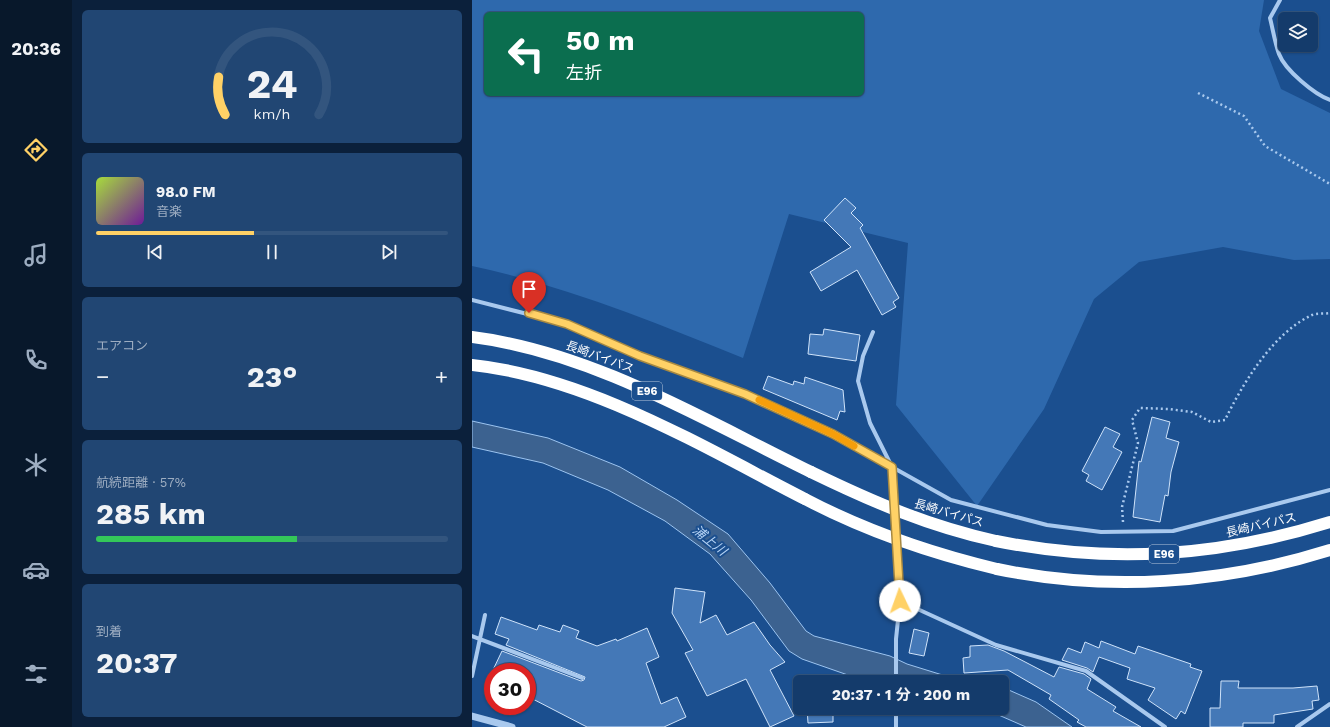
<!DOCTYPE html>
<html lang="ja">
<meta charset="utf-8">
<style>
body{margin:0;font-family:"Work Sans","Noto Sans JP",sans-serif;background:#214673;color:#f1f3f6;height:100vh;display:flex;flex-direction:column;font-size:15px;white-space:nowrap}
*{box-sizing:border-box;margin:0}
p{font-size:13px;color:#9dadc1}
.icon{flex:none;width:22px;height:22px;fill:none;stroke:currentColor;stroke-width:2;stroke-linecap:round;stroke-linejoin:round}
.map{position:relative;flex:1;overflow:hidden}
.details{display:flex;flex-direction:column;gap:10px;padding:10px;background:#0b203b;width:400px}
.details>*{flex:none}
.hud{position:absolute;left:12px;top:12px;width:380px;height:84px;border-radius:6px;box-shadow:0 1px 3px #0004,0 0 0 1px #33557e;background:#0b6e4f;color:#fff;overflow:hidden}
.tools{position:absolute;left:806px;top:12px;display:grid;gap:8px}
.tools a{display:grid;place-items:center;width:40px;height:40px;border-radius:6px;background:#143b6b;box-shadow:0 1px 3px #0004,0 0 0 1px #33557e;font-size:20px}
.speed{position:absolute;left:12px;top:663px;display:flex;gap:8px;font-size:20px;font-weight:700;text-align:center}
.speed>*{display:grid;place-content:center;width:52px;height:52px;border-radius:50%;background:#143b6b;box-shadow:0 1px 3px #0004,0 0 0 1px #33557e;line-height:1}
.speed .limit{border:6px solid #d22;background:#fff;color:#111}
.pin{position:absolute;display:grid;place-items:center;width:34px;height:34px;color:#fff;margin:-41px -17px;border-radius:50% 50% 50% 0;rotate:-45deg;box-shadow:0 0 4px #0007}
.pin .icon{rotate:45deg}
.me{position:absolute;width:44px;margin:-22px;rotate:357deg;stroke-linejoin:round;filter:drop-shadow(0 0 3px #0008)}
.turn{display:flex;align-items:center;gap:14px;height:84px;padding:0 16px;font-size:18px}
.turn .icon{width:52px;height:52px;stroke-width:2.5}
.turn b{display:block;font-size:28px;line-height:34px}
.big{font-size:30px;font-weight:700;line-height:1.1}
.details .widget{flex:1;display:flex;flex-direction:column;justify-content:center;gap:6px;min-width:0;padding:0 14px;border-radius:6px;background:#214673}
.details .dial{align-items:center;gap:0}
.dial svg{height:104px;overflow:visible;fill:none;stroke:#33557e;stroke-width:7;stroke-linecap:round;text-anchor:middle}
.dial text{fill:#f1f3f6;stroke:none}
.song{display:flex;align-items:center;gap:12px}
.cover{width:48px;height:48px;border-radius:6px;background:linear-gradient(135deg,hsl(80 70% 55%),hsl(280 70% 35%))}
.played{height:4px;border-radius:2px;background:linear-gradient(90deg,#ffd166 45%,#33557e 45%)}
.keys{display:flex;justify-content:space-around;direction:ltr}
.heat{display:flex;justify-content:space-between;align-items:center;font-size:22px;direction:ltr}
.charge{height:6px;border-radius:3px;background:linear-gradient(90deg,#34c759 57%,#33557e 0)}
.trip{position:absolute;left:321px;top:675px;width:216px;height:40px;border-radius:6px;background:#143b6b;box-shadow:0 1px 3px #0004,0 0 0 1px #33557e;font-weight:700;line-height:40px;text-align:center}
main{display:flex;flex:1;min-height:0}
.dock{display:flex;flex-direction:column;width:72px;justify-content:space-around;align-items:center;background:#08182b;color:#9dadc1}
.dock .icon{width:28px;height:28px}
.dock .selected{color:#ffd166}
.dock b{font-size:18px;color:#f1f3f6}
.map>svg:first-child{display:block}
.green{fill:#2e69ad;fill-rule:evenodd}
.water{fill:#3c6290;stroke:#9cc4f0}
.building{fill:#4478b7;stroke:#cfe3fa}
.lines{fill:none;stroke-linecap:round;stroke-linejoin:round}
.path{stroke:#a9c9ee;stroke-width:2.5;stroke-dasharray:2 3;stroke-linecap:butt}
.minor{stroke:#a9c9ee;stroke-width:4}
.tertiary{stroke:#a9c9ee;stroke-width:7}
.motorway{stroke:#fff;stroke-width:12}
.motorway-bridge{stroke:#fff;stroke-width:12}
.route-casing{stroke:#a68842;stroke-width:10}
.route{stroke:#ffd166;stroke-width:7}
.slow{stroke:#f59e0b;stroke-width:7}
.labels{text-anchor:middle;stroke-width:4;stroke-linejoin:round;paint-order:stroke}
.shield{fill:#1b4f8f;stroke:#bbcadd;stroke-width:1}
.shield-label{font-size:11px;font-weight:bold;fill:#fff}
.street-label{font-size:12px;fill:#fff;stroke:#1b4f8f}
.water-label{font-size:13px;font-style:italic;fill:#b5d3f5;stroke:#1b4f8f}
</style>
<main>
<nav class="dock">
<b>20:36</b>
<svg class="icon selected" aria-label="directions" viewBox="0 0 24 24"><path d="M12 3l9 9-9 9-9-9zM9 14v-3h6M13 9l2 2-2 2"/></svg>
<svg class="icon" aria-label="music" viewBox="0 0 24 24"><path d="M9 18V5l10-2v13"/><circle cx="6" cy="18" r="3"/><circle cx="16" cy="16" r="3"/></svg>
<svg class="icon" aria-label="phone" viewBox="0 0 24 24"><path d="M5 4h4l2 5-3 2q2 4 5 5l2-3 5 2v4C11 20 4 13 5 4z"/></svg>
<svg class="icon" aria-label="climate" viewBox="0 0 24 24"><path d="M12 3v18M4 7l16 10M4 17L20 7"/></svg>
<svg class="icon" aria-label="car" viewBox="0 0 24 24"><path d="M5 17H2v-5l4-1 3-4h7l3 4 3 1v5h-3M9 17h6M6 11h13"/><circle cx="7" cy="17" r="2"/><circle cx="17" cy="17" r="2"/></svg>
<svg class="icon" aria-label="filters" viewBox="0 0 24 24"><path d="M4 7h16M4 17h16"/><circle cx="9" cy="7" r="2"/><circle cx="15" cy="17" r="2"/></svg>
</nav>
<section class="details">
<div class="widget dial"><svg viewBox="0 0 100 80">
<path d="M14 69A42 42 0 1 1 86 69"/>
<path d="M14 69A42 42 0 0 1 9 40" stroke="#ffd166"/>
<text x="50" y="56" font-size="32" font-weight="700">24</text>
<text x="50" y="72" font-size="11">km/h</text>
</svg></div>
<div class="widget">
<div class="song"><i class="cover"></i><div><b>98.0 FM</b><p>音楽</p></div></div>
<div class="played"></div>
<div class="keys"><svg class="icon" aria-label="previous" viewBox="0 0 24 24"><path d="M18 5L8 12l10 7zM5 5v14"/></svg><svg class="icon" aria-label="pause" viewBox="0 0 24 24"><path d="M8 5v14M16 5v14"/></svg><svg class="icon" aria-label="next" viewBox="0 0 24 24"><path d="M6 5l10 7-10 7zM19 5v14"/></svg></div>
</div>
<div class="widget"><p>エアコン</p>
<div class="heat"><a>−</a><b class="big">23°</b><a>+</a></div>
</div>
<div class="widget"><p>航続距離 · 57%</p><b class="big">285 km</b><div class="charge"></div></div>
<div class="widget"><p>到着</p><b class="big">20:37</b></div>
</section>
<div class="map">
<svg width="858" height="727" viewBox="0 0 858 727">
<rect width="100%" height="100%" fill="#1b4f8f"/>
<path class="green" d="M0,0H792L787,31L809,89L858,113V259L822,260L751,247L667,262L622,299L572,409L505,506L424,405L436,243L317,214L271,358C182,322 94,286 0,266ZM14,14H390V94H14Z"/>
<path class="water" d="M0,421L76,438L148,467L205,500L256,534L298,583L334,631L342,636L418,656L435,664L477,677L505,682H396L330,659L317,651L279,600L238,554L193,521L136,490L71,463L0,447Z
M530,687L564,702L600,727H554L522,713L496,708H530Z"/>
<path class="building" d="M373,198L384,208L379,213L391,225L388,228L427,298L421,302L424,307L410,315L385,270L349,291L338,272L379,247L352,220Z
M352,329L388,335L384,361L336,354L338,334L351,335Z
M296,376L321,385L322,381L332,384L333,377L371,390L373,412L368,411L365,420L291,389Z
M680,417L698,422L694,438L707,442L699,472L696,496L693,495L688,522L661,517L667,461L669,462Z
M633,427L648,434L641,447L650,452L630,490L614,481L617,475L610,471Z
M203,588L233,592L228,623L244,615L255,635L282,622L298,645L313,662L298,670L322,716L298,727L274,679L235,696L213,653L221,650L200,613Z
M29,617L65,630L67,625L88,632L91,625L107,631L104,638L125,646L144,639L145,641L175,628L187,657L174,663L189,704L205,697L214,717L192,727H115L55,696V672H20L30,651L109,681L112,680L113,677L34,645L37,639L23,634Z
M442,629L457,633L452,656L437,653Z
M629,641L663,654L666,646L719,664L718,667L730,671L713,714L709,711L704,719L676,700L683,688L655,679L658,668L627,657L621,672L615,668L590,660L596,648L609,653L613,642L627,648Z
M516,645L532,651L582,677L587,667L612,674L619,679L615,689L644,707L641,711L669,727H614L605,722L607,720L577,699L579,695L536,670L492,673L491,658L498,657V646Z
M749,681H767L766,688H821L845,686L847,700L840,701L841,709L802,715V723H771V727H738V708H748Z
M335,708H361V722L336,723Z"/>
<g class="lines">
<path class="path" d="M726,93L772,116L793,146L858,184
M651,522L650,507L666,443L660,420L668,408L697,409L720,412L739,422L753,420C771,383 801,333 840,315C845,313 852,314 858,313"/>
<path class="minor" d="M808,0L798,18C801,30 803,43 807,54C813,70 842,94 858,100
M0,300L95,324L168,356L273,394L361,434L479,500L575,525L629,532L701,531L858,490
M401,332L391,356L386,381L398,423L420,467L428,601L424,639V682
M428,601L524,645L614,671L693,727
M0,636L110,678
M0,676L13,615
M424,727V708
M825,727L858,704"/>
<path class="tertiary" d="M0,716L40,727"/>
<path class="motorway" d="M0,337C120,352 232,420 339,472
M0,365C116,377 231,447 333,499
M524,541C639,564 746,557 858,522
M525,569C636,592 750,584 858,550"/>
<path class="motorway-bridge" d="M339,472C401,502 456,526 524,541
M333,499C394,531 458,553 525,569"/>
</g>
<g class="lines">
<g class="route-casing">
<path id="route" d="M57,313L95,324L168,356L273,394L361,434L420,467L428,601"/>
</g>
<use href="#route" class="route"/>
<path class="slow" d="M287,400L361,434L382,446"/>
</g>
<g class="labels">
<g class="shield">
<rect x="160" y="382" width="30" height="18" rx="3"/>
<rect x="677" y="545" width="30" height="18" rx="3"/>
</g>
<g class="shield-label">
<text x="175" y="395">E96</text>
<text x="692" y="558">E96</text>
</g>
<g class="street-label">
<text transform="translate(128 357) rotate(20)" y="4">長崎バイパス</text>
<text transform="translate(477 513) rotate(16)" y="4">長崎バイパス</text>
<text transform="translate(789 525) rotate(-13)" y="4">長崎バイパス</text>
</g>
<g class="water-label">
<text transform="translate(238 540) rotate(39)" y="5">浦上川</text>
</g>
</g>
</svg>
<div class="tools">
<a><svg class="icon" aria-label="layers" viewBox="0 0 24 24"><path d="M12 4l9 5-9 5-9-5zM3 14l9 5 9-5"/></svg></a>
</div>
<div class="speed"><div class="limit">30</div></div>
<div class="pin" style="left:57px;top:313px;background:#d93025"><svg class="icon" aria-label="arrive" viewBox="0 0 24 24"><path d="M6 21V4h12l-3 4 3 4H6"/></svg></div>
<svg class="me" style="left:428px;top:601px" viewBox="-20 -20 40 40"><circle r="19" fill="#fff"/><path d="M0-13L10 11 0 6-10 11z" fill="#ffd166"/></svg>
<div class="trip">20:37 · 1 分 · 200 m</div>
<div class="hud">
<div class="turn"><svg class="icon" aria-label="left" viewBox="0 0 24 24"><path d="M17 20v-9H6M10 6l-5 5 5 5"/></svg><div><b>50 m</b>左折</div></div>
</div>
</div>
</main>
